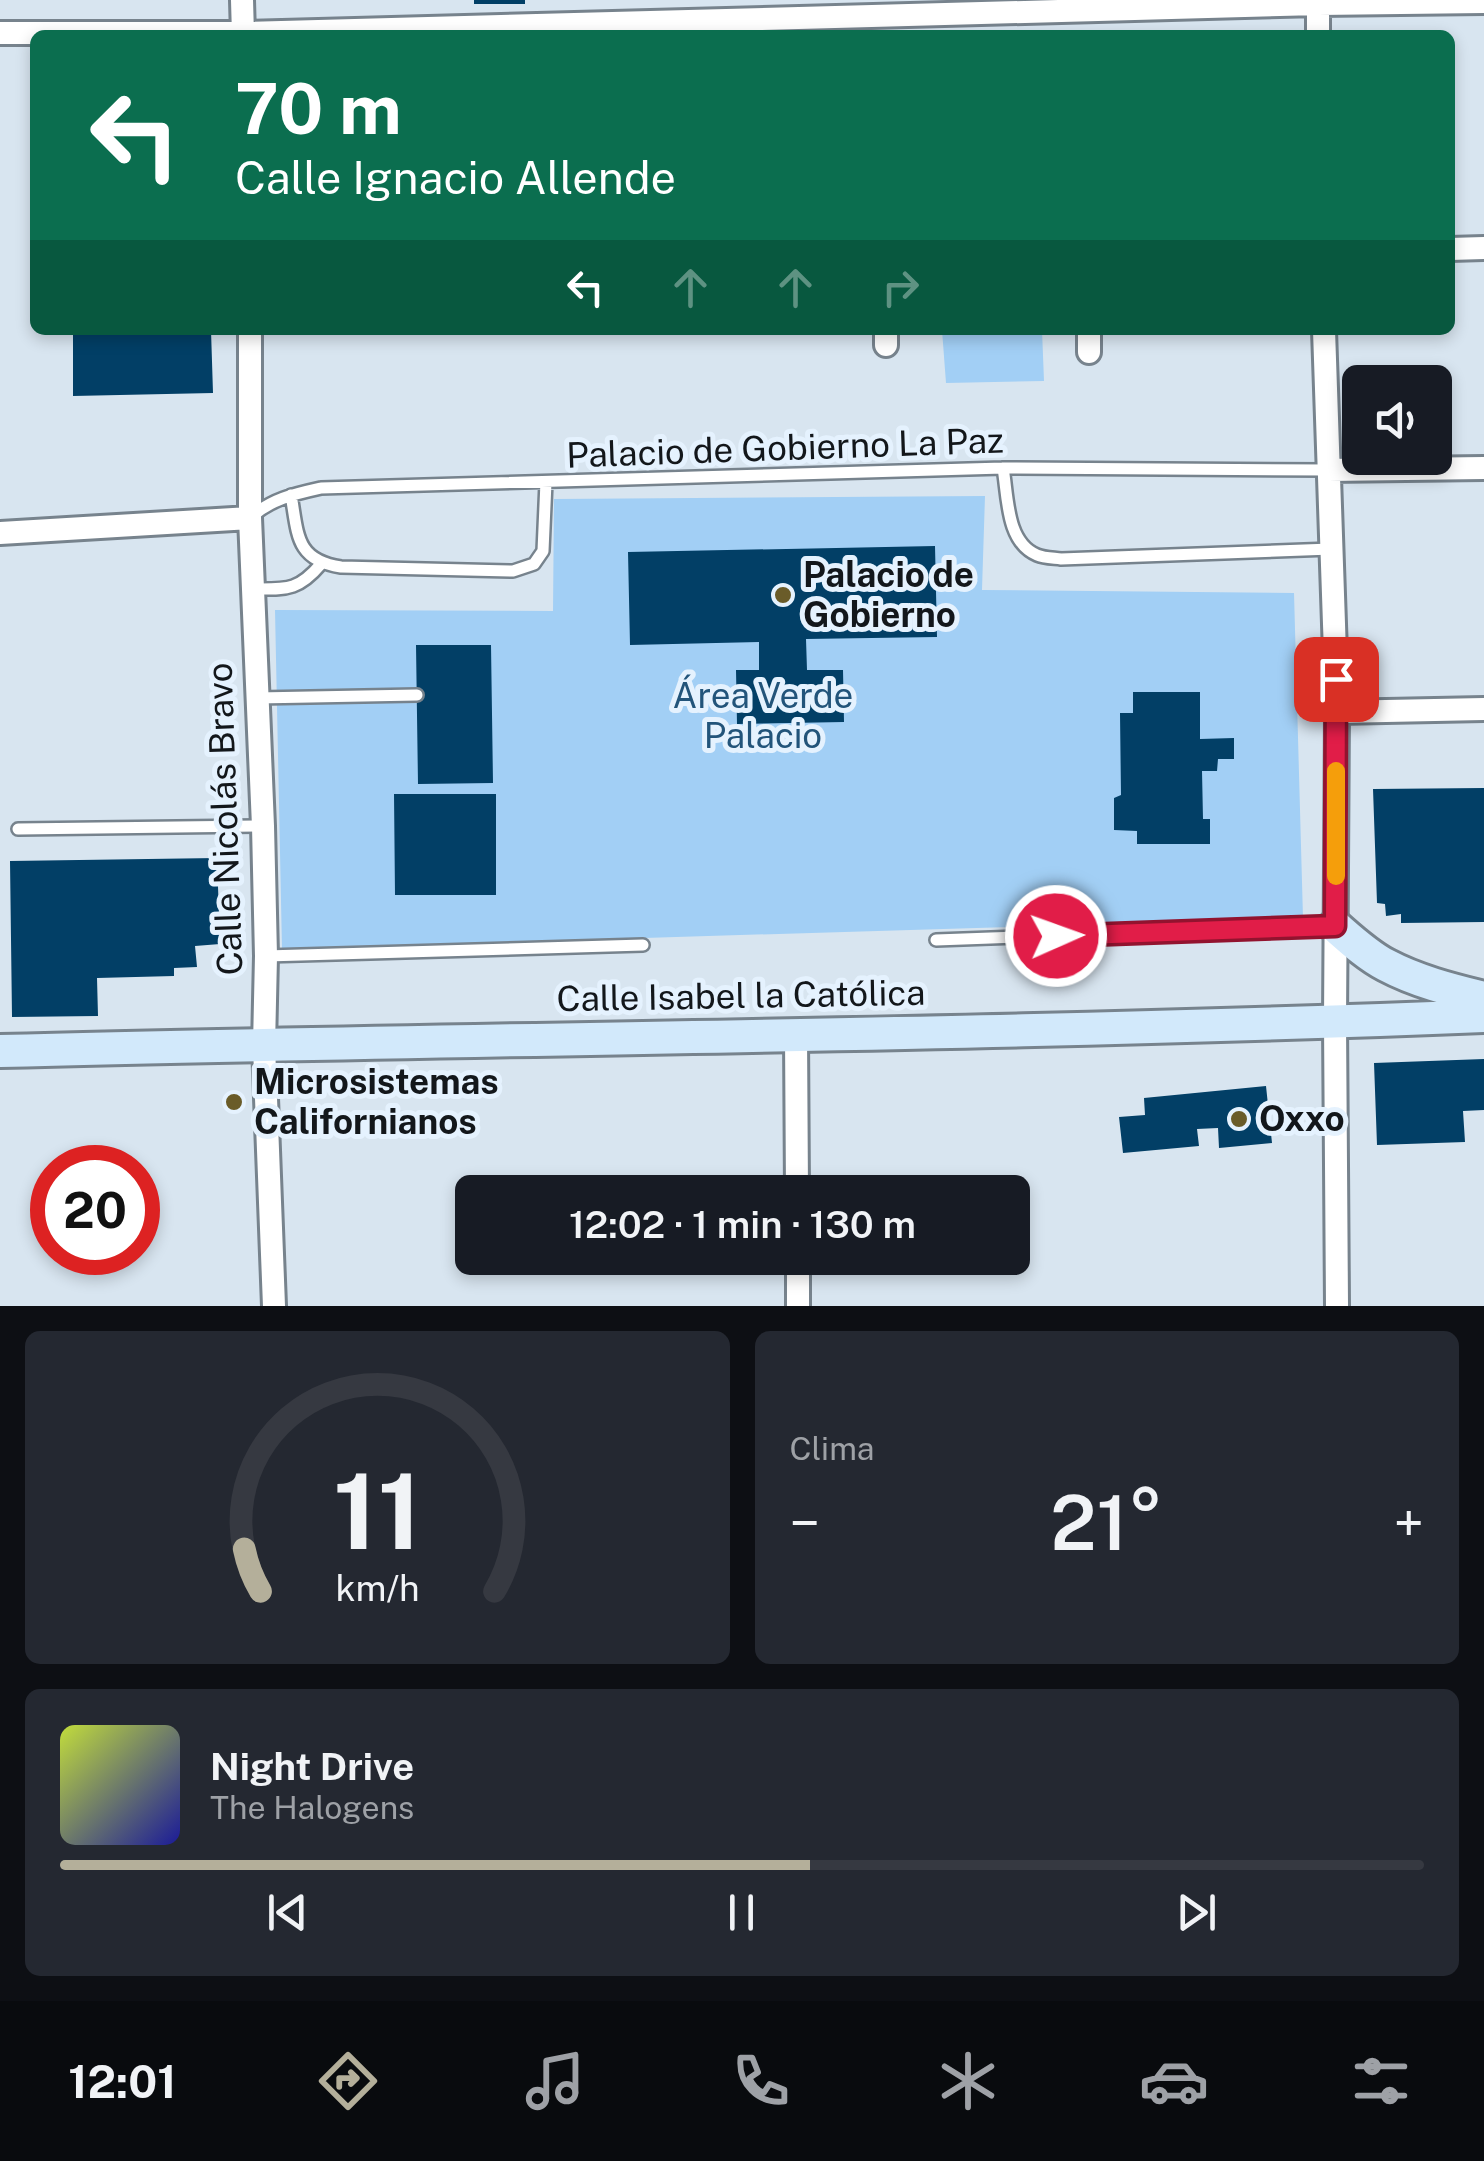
<!DOCTYPE html>
<html lang="es">
<meta charset="utf-8">
<style>
body{margin:0;font-family:"Public Sans",sans-serif;background:#242831;color:#f1f3f6;height:100vh;display:flex;flex-direction:column;font-size:38px;white-space:nowrap}
*{box-sizing:border-box;margin:0}
p{font-size:32px;color:#9ea1a6}
.icon{flex:none;width:55px;height:55px;fill:none;stroke:currentColor;stroke-width:2;stroke-linecap:round;stroke-linejoin:round}
.map{position:relative;height:1306px;overflow:hidden}
.details{display:flex;flex-direction:column;gap:25px;padding:25px;background:#0d0f14;flex:1}
.details>*{flex:none}
.hud{position:absolute;left:30px;top:30px;width:1425px;height:305px;border-radius:15px;box-shadow:0 5px 15px #0003;background:#0b6e4f;color:#fff;overflow:hidden}
.controls{position:absolute;left:1342px;top:365px;display:grid;gap:20px}
.controls a{display:grid;place-items:center;width:110px;height:110px;border-radius:15px;background:#171b24;box-shadow:0 5px 15px #0003;font-size:50px}
.speed{position:absolute;left:30px;top:1145px;display:flex;gap:20px;font-size:50px;font-weight:700;text-align:center}
.speed>*{display:grid;place-content:center;width:130px;height:130px;border-radius:50%;background:#171b24;box-shadow:0 5px 15px #0003;line-height:1}
.speed .limit{border:15px solid #d22;background:#fff;color:#111}
.pin{position:absolute;display:grid;place-items:center;width:85px;height:85px;color:#fff;margin:-42px;border-radius:20px;box-shadow:0 5px 15px #0006}
.me{position:absolute;width:110px;margin:-55px;rotate:88deg;stroke-linejoin:round;filter:drop-shadow(0 0 8px #0008)}
.turn{display:flex;align-items:center;gap:35px;height:210px;padding:0 40px;font-size:45px}
.turn .icon{width:130px;height:130px;stroke-width:2.5}
.turn b{display:block;font-size:70px;line-height:85px}
.lanes{display:flex;align-items:center;height:95px;padding:0 40px;background:#0003;justify-content:center;gap:50px;direction:ltr}
.lanes .off{opacity:.35}
.big{font-size:75px;font-weight:600;line-height:1.1}
.details .widget{flex:1;display:flex;flex-direction:column;justify-content:center;gap:15px;min-width:0;padding:0 35px;border-radius:15px;background:#242831}
.details .dial{align-items:center;gap:0}
.dial svg{height:260px;overflow:visible;fill:none;stroke:#363941;stroke-width:7;stroke-linecap:round;text-anchor:middle}
.dial text{fill:#f1f3f6;stroke:none}
.song{display:flex;align-items:center;gap:30px}
.cover{width:120px;height:120px;border-radius:15px;background:linear-gradient(135deg,hsl(70 70% 55%),hsl(240 70% 35%))}
.played{height:10px;border-radius:5px;background:linear-gradient(90deg,#b4af9a 55%,#363941 55%)}
.keys{display:flex;justify-content:space-around;direction:ltr}
.heat{display:flex;justify-content:space-between;align-items:center;font-size:55px;direction:ltr}
.details .tiles{flex:1;display:grid;gap:25px;grid-template-columns:1fr 1fr}
.widget:last-child{grid-column:span 2}
.trip{position:absolute;left:455px;top:1175px;width:575px;height:100px;border-radius:15px;background:#171b24;box-shadow:0 5px 15px #0003;font-weight:600;line-height:100px;text-align:center}
.tabs{display:flex;height:160px;justify-content:space-around;align-items:center;background:#090b0e;color:#9ea1a6}
.tabs .icon{width:70px;height:70px}
.tabs .active{color:#b4af9a}
.tabs b{font-size:45px;color:#f1f3f6}
.map>svg:first-child{display:block}
.green{fill:#a2cff5}
.building{fill:#023f66}
.lines{fill:none;stroke-linecap:round;stroke-linejoin:round}
.lane-casing{stroke:#77838d;stroke-width:16}
.street-casing{stroke:#77838d;stroke-width:28}
.secondary-casing{stroke:#77838d;stroke-width:38}
.lane{stroke:#fff;stroke-width:11}
.street{stroke:#fff;stroke-width:22}
.secondary{stroke:#d2e9fb;stroke-width:32}
.route-casing{stroke:#92132f;stroke-width:25}
.route{stroke:#e11d48;stroke-width:18}
.slow{stroke:#f59e0b;stroke-width:18}
.poi-dot{fill:#6a5c29;stroke:#e5f2fe;stroke-width:4}
.labels{text-anchor:middle;stroke-width:10;stroke-linejoin:round;paint-order:stroke}
.street-label{font-size:35px;fill:#13171b;stroke:#e5f2fe}
.poi-label{font-size:35px;font-weight:bold;fill:#13171b;stroke:#e5f2fe;text-anchor:start}
.park-label{font-size:35px;fill:#22547a;stroke:#e5f2fe}
</style>
<div class="map">
<svg width="1484" height="1306" viewBox="0 0 1484 1306">
<rect width="100%" height="100%" fill="#d8e5f0"/>
<path class="green" d="M942,330H1042L1044,381L946,383Z
M985,496L982,590L1294,593L1303,918L282,949L275,610L553,611L554,499Z"/>
<path class="building" d="M474,0H525V4H474Z
M73,330H211L213,393L73,396Z
M935,546L937,637L806,639L807,670H843L844,722L737,724L736,670H759V642L630,645L628,552Z
M416,645H491L493,783L418,784Z
M1133,692H1200V739L1234,738V759H1218L1217,771H1202L1203,819H1210V844H1137V831L1114,830V798L1121,795L1120,713H1133Z
M1484,788V922L1401,923V914L1386,916L1385,904L1377,903L1373,789Z
M394,794H496V895H395Z
M217,858L220,944L195,946L197,967L174,968V976L97,978L98,1016L12,1017L10,861Z
M1484,1059V1110L1463,1111L1465,1142L1377,1145L1374,1063Z
M1266,1086L1272,1143L1219,1148L1218,1128L1197,1129L1199,1146L1123,1153L1119,1117L1145,1115L1144,1098Z"/>
<g class="lines">
<g class="lane-casing">
<path id="lane" d="M1003,468C1008,497 1006,542 1037,555C1044,558 1054,558 1061,559L1331,549
M291,495C298,534 295,560 341,567L513,571L534,564L543,551L546,482
M250,518C271,499 294,494 321,488L1003,468L1328,470
M253,589C287,589 298,591 321,564
M257,698L417,695
M18,829L263,826
M936,940L1331,926
M266,956L643,945"/>
</g>
<g class="street-casing">
<path id="street" d="M242,0L243,35
M1318,0V35
M0,33H243L1318,4L1484,2
M1450,249L1484,248
M250,330V518L263,826L266,956L264,1046L274,1306
M886,330V345
M1324,330L1337,712L1335,1022L1337,1306
M1089,352V330
M1328,470L1484,468
M0,533L250,518
M1337,712L1484,709
M796,1035L797,1192
M798,1258V1306"/>
</g>
<g class="secondary-casing">
<path id="secondary" d="M1335,926C1351,940 1367,955 1386,965C1416,981 1451,990 1484,998
M0,1051C495,1038 990,1036 1484,1016"/>
</g>
<use href="#lane" class="lane"/>
<use href="#street" class="street"/>
<use href="#secondary" class="secondary"/>
</g>
<g class="lines">
<g class="route-casing">
<path id="route" d="M1056,936L1335,926L1336,679"/>
</g>
<use href="#route" class="route"/>
<path class="slow" d="M1336,876V771"/>
</g>
<g class="poi-dot">
<circle cx="783" cy="595" r="10"/>
<circle cx="234" cy="1102" r="10"/>
<circle cx="1239" cy="1119" r="10"/>
</g>
<g class="labels">
<g class="street-label">
<text transform="translate(785 448) rotate(-2)" y="12">Palacio de Gobierno La Paz</text>
<text transform="translate(225 819) rotate(-92)" y="12">Calle Nicolás Bravo</text>
<text transform="translate(741 996) rotate(-1)" y="12">Calle Isabel la Católica</text>
</g>
<g class="poi-label">
<text x="803" y="587">Palacio de<tspan x="803" dy="40">Gobierno</tspan></text>
<text x="254" y="1094">Microsistemas<tspan x="254" dy="40">Californianos</tspan></text>
<text x="1259" y="1131">Oxxo</text>
</g>
<g class="park-label">
<text x="763" y="708">Área Verde<tspan x="763" dy="40">Palacio</tspan></text>
</g>
</g>
</svg>
<div class="controls">
<a><svg class="icon" aria-label="sound" viewBox="0 0 24 24"><path d="M4 9h4l5-4v14l-5-4H4zM17 9q2 3 0 6"/></svg></a>
</div>
<div class="speed"><div class="limit">20</div></div>
<div class="pin" style="left:1336px;top:679px;background:#d93025"><svg class="icon" aria-label="arrive" viewBox="0 0 24 24"><path d="M6 21V4h12l-3 4 3 4H6"/></svg></div>
<svg class="me" style="left:1056px;top:936px" viewBox="-20 -20 40 40"><circle r="17" fill="#e11d48" stroke="#fff" stroke-width="3"/><path d="M0-11L8 9 0 5-8 9z" fill="#fff"/></svg>
<div class="trip">12:02 · 1 min · 130 m</div>
<div class="hud">
<div class="turn"><svg class="icon" aria-label="left" viewBox="0 0 24 24"><path d="M17 20v-9H6M10 6l-5 5 5 5"/></svg><div><b>70 m</b>Calle Ignacio Allende</div></div>
<div class="lanes"><svg class="icon" aria-label="left" viewBox="0 0 24 24"><path d="M17 20v-9H6M10 6l-5 5 5 5"/></svg><svg class="icon off" aria-label="ahead" viewBox="0 0 24 24"><path d="M12 20V5M6 11l6-6 6 6"/></svg><svg class="icon off" aria-label="ahead" viewBox="0 0 24 24"><path d="M12 20V5M6 11l6-6 6 6"/></svg><svg class="icon off" aria-label="right" viewBox="0 0 24 24"><path d="M7 20v-9h11M14 6l5 5-5 5"/></svg></div>
</div>
</div>
<section class="details">
<div class="tiles">
<div class="widget dial"><svg viewBox="0 0 100 80">
<path d="M14 69A42 42 0 1 1 86 69"/>
<path d="M14 69A42 42 0 0 1 9 56" stroke="#b4af9a"/>
<text x="50" y="56" font-size="32" font-weight="700">11</text>
<text x="50" y="72" font-size="11">km/h</text>
</svg></div>
<div class="widget"><p>Clima</p>
<div class="heat"><a>−</a><b class="big">21°</b><a>+</a></div>
</div>
<div class="widget">
<div class="song"><i class="cover"></i><div><b>Night Drive</b><p>The Halogens</p></div></div>
<div class="played"></div>
<div class="keys"><svg class="icon" aria-label="previous" viewBox="0 0 24 24"><path d="M18 5L8 12l10 7zM5 5v14"/></svg><svg class="icon" aria-label="pause" viewBox="0 0 24 24"><path d="M8 5v14M16 5v14"/></svg><svg class="icon" aria-label="next" viewBox="0 0 24 24"><path d="M6 5l10 7-10 7zM19 5v14"/></svg></div>
</div>
</div>
</section>
<nav class="tabs">
<b>12:01</b>
<svg class="icon active" aria-label="directions" viewBox="0 0 24 24"><path d="M12 3l9 9-9 9-9-9zM9 14v-3h6M13 9l2 2-2 2"/></svg>
<svg class="icon" aria-label="music" viewBox="0 0 24 24"><path d="M9 18V5l10-2v13"/><circle cx="6" cy="18" r="3"/><circle cx="16" cy="16" r="3"/></svg>
<svg class="icon" aria-label="phone" viewBox="0 0 24 24"><path d="M5 4h4l2 5-3 2q2 4 5 5l2-3 5 2v4C11 20 4 13 5 4z"/></svg>
<svg class="icon" aria-label="climate" viewBox="0 0 24 24"><path d="M12 3v18M4 7l16 10M4 17L20 7"/></svg>
<svg class="icon" aria-label="car" viewBox="0 0 24 24"><path d="M5 17H2v-5l4-1 3-4h7l3 4 3 1v5h-3M9 17h6M6 11h13"/><circle cx="7" cy="17" r="2"/><circle cx="17" cy="17" r="2"/></svg>
<svg class="icon" aria-label="filters" viewBox="0 0 24 24"><path d="M4 7h16M4 17h16"/><circle cx="9" cy="7" r="2"/><circle cx="15" cy="17" r="2"/></svg>
</nav>
